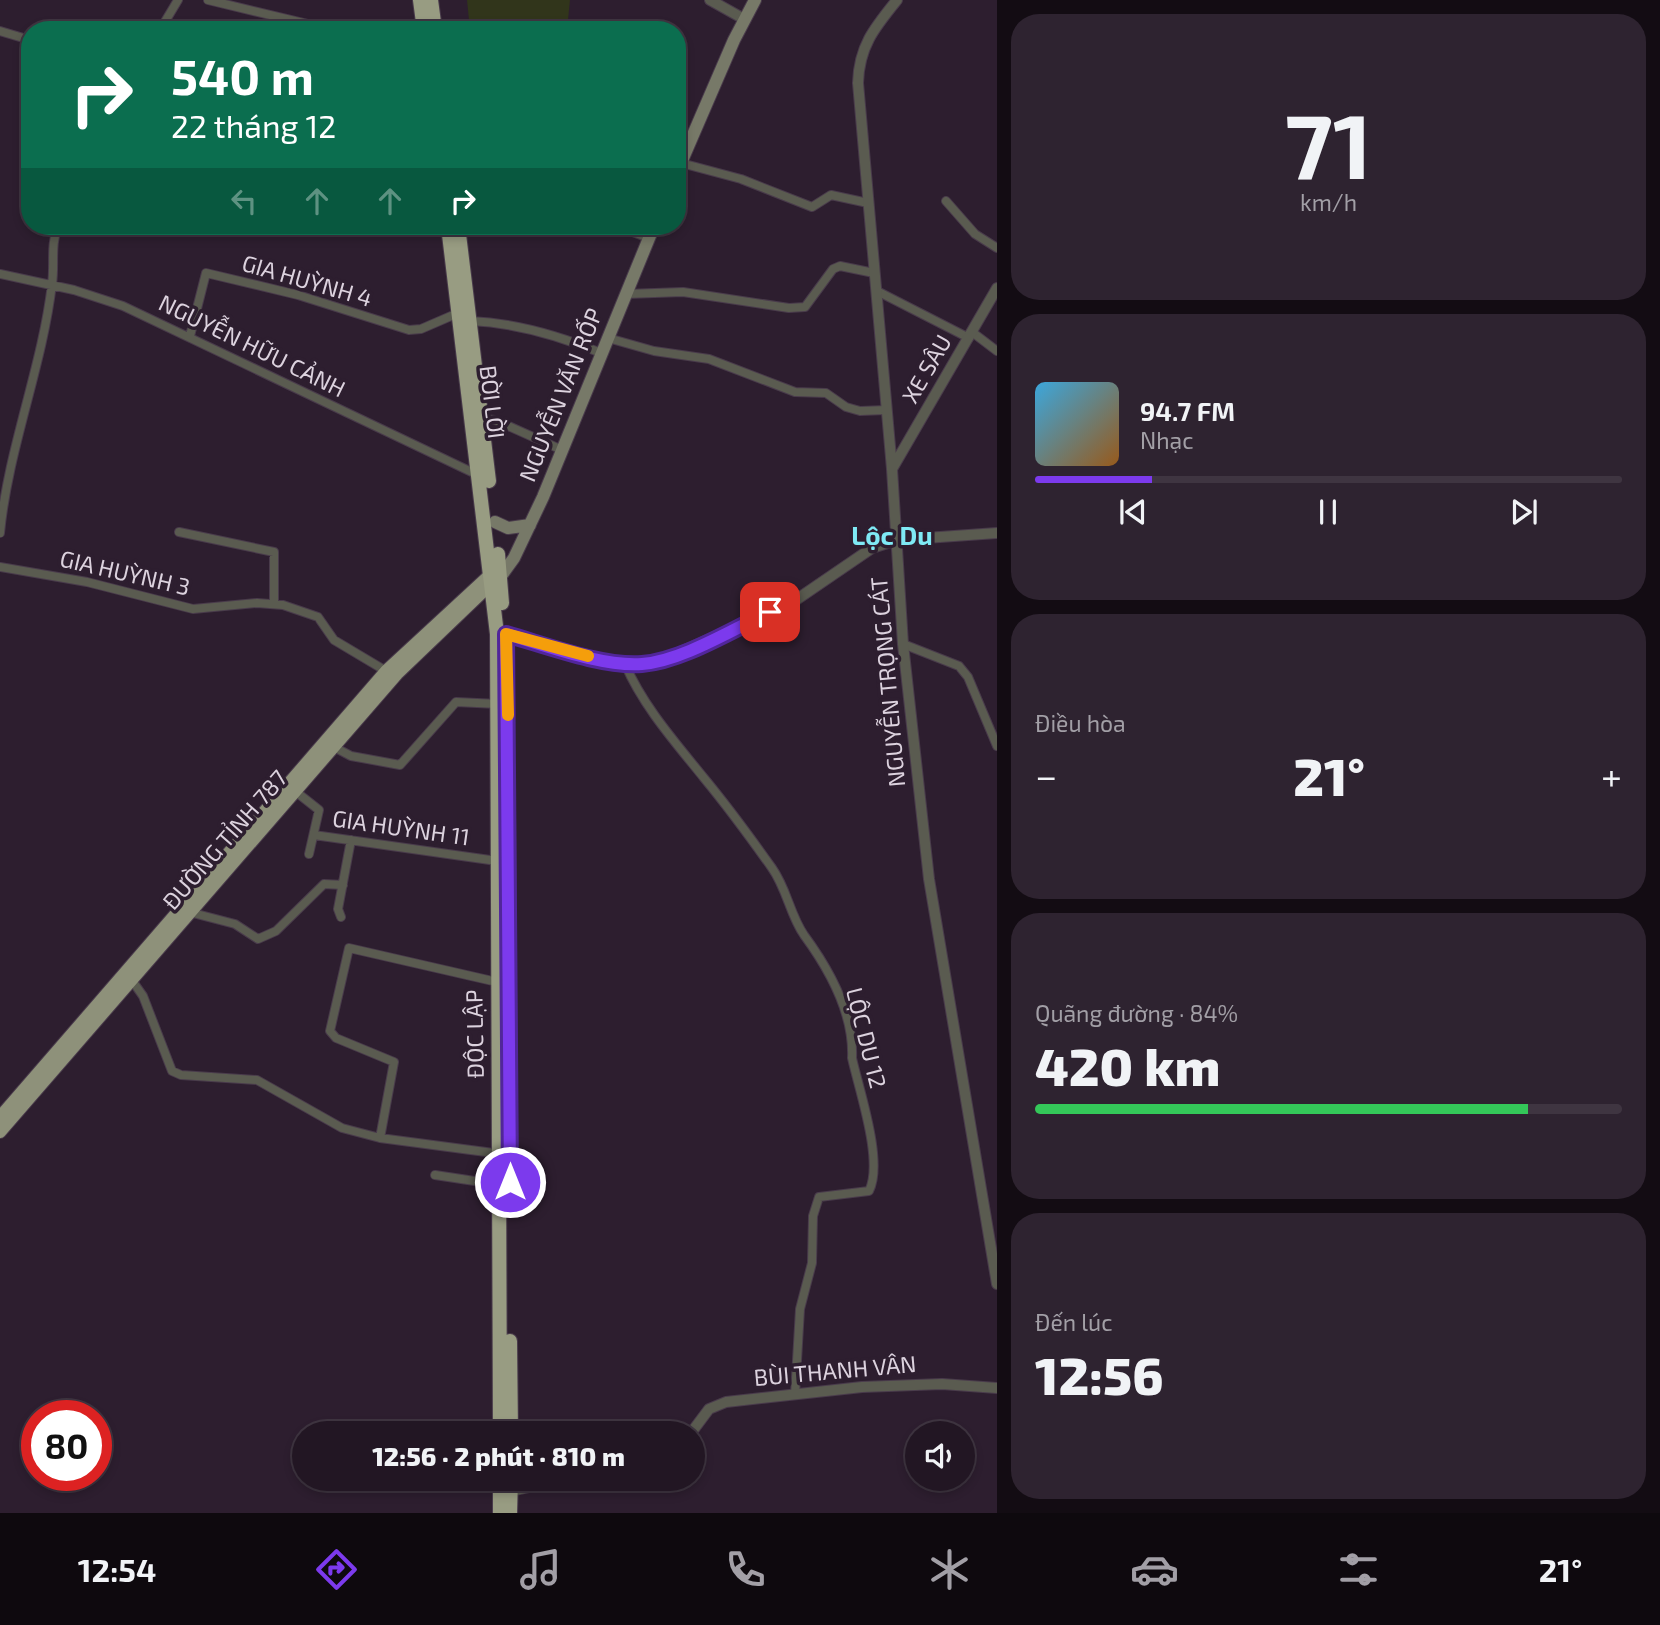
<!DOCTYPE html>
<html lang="vi">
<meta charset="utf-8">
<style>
body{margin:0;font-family:"Exo 2",sans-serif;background:#2e2330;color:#f1f3f6;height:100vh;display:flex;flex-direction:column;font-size:26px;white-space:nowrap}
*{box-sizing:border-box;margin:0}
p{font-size:23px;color:#a29fa6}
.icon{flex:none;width:38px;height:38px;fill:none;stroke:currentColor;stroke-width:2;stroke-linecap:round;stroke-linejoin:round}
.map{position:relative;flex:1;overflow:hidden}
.side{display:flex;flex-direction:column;gap:14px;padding:14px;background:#130c13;width:663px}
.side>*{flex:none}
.hud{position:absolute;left:21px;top:21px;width:665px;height:214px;border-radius:28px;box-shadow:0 4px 10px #0003,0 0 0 2px #3f3541;background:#0b6e4f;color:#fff;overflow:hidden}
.tools{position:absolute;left:905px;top:1421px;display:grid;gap:14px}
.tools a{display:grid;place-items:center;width:70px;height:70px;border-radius:50%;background:#221623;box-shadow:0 4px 10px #0003,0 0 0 2px #3f3541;font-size:35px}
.speed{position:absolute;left:21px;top:1400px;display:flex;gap:14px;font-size:35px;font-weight:700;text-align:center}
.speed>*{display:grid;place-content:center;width:91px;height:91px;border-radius:50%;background:#221623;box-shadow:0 4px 10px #0003,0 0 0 2px #3f3541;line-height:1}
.speed .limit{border:10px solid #d22;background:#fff;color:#111}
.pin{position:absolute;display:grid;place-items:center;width:60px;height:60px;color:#fff;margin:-30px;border-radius:14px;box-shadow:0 4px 10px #0006}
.me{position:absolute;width:77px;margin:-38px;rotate:0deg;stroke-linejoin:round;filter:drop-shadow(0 0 5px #0008)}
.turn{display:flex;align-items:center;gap:24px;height:147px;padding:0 35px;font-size:32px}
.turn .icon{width:91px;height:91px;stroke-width:2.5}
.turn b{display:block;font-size:49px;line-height:60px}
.lanes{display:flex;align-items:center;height:66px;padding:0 35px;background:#0003;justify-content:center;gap:35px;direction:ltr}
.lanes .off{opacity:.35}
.big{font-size:52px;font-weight:800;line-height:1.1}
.side .card{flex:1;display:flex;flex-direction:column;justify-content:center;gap:10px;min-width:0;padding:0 24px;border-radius:28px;background:#2e2330}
.side .dial{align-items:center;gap:0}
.dial b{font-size:91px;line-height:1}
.song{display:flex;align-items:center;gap:21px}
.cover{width:84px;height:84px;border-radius:10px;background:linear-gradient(135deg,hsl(200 70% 55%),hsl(30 70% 35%))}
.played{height:7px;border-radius:4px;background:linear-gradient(90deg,#7c3aed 20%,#3f3541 20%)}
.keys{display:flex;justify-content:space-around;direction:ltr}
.heat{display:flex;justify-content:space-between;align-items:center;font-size:38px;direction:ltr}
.charge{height:10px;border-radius:5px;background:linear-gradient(90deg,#34c759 84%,#3f3541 0)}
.trip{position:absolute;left:292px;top:1421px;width:413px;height:70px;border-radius:35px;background:#221623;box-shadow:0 4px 10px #0003,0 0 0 2px #3f3541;font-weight:800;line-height:70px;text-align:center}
.tab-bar{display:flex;height:112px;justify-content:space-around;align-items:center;background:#0e090e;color:#a29fa6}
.tab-bar .icon{width:49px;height:49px}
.tab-bar .selected{color:#7c3aed}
.tab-bar b{font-size:32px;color:#f1f3f6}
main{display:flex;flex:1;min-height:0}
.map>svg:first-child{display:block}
.green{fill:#31351b}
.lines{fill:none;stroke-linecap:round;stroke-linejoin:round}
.minor-casing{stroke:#493b4b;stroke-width:10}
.tertiary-casing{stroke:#493b4b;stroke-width:12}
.secondary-casing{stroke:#493b4b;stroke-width:14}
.primary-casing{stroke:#493b4b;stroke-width:14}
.trunk-casing{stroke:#493b4b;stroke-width:16}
.minor{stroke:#5a5b50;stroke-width:8}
.tertiary{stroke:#5a5b50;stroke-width:10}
.secondary{stroke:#777968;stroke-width:12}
.primary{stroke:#8e917a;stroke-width:12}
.trunk{stroke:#989c82;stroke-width:14}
.route-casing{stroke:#51269a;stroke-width:18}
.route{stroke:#7c3aed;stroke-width:12}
.slow{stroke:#f59e0b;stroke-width:12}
.labels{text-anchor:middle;stroke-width:7;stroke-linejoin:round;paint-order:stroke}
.street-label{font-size:23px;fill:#dcd2de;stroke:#2d1e2f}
.quarter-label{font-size:26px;font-weight:bold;fill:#7feaf5;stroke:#2d1e2f}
</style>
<main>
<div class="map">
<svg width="997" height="1513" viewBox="0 0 997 1513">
<rect width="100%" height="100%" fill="#2d1e2f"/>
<path class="green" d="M467,0H570L567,30H470Z"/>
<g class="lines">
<g class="minor-casing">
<path id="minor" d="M208,0L333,30
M160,30L178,0
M0,31L30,40
M681,163L741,179L812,207L831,195L868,203
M946,201L975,234L997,248
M617,226L649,238
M0,274L74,290L123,306L480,476
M877,291L969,338
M626,294L683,292L789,308L805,307L833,269L840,266L874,273
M471,321C515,323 560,336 601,353
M972,332L997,351
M190,336L206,273L298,295L409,330L421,329L458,313
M608,338L654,351L709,359L795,392L826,393L846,407L860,411L886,410
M482,419L495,420L562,450
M179,532L274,552V604
M0,533C8,449 42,368 52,284C55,264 50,245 58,226
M0,567L87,582L193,609L257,603L283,605L318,617L334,640L386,671
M903,644L959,666L968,677L997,746
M625,664C643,706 675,742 704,778C728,807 750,837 772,868C787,889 790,915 804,935C829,969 854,1014 852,1058C859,1090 884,1162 869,1191L819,1197L813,1216L812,1263L800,1309L795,1395
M334,747L351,756L400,765L456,702L498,704
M295,791L319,810L309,854
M314,835L497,861
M189,912L235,924L258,939L276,931L324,884L343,885
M341,917L338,909L351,840
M131,979L143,996L172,1071L181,1075L257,1080L342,1128L380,1138L501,1154
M380,1138L394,1062L336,1038L330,1031L349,948L497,982
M435,1175L501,1185"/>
</g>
<g class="tertiary-casing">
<path id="tertiary" d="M710,0L744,19
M897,0C875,27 859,46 858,83L892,469L903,644L929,879L997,1284
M892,469L997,288
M506,634L613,662L633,665L660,661L793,602L872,548L897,540L997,533
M691,1433L709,1409L726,1402L862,1387L942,1384L997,1388
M511,1491L566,1479"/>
</g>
<g class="secondary-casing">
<path id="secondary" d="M677,172L734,40L755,0
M495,522L508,528L530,525
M501,576L514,558L543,497L654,226"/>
</g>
<g class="primary-casing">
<path id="primary" d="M0,1117L386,671L491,574
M0,1132L397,674L491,584"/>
</g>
<g class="trunk-casing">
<path id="trunk" d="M420,0L424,30
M431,0L435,30
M448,226L497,634L500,1433
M458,226L489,481
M498,554L502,603
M508,809L510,1163
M510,1341L511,1433
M500,1513V1479
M510,1513L511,1479"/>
</g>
<use href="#minor" class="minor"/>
<use href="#tertiary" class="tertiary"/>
<use href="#secondary" class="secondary"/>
<use href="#primary" class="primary"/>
<use href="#trunk" class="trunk"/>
</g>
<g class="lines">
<g class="route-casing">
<path id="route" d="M510,1182L506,634C545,645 602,667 642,664C682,661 733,629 770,612"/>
</g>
<use href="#route" class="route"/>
<path class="slow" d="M508,715L506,634L588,656"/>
</g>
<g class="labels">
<g class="street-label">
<text transform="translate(307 281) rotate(16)" y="8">GIA HUỲNH 4</text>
<text transform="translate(252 346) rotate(26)" y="8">NGUYỄN HỮU CẢNH</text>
<text transform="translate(927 369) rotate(-60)" y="8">XE SÂU</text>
<text transform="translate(561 395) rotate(-68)" y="8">NGUYỄN VĂN RỐP</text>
<text transform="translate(492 402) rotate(83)" y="8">BỜI LỜI</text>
<text transform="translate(125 573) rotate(13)" y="8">GIA HUỲNH 3</text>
<text transform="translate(888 682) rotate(-95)" y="8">NGUYỄN TRỌNG CÁT</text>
<text transform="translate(401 828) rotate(8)" y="8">GIA HUỲNH 11</text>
<text transform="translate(225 840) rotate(-49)" y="8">ĐƯỜNG TỈNH 787</text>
<text transform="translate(475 1034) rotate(-91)" y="8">ĐỘC LẬP</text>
<text transform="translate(866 1038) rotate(76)" y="8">LỘC DU 12</text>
<text transform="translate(835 1371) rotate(-5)" y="8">BÙI THANH VÂN</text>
</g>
<g class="quarter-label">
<text x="892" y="545">Lộc Du</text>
</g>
</g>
</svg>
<div class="tools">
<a><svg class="icon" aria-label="sound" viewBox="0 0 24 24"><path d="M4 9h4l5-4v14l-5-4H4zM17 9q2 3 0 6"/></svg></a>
</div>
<div class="speed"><div class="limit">80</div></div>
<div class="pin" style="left:770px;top:612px;background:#d93025"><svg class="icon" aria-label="arrive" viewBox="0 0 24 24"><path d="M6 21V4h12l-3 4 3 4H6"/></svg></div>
<svg class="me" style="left:510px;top:1182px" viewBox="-20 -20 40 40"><circle r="17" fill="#7c3aed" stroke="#fff" stroke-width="3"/><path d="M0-11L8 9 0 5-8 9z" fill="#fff"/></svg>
<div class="trip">12:56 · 2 phút · 810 m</div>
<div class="hud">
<div class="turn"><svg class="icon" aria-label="right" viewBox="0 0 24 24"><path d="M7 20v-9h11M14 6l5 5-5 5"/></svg><div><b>540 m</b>22 tháng 12</div></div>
<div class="lanes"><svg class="icon off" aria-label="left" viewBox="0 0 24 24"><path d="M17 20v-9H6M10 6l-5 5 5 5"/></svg><svg class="icon off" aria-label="ahead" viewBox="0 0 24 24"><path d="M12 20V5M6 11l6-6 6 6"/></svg><svg class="icon off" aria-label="ahead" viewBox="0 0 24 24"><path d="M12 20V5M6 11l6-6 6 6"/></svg><svg class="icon" aria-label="right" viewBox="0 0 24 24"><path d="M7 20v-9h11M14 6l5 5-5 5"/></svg></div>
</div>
</div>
<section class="side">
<div class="card dial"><b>71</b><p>km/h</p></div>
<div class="card">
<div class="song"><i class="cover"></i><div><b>94.7 FM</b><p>Nhạc</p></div></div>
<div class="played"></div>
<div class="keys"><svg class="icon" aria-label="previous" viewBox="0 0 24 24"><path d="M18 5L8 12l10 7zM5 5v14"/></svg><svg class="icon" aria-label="pause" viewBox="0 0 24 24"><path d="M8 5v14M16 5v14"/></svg><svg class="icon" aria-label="next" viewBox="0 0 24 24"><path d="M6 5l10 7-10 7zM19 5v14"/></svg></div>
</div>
<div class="card"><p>Điều hòa</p>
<div class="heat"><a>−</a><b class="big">21°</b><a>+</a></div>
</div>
<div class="card"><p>Quãng đường · 84%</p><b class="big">420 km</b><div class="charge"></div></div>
<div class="card"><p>Đến lúc</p><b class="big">12:56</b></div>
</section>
</main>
<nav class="tab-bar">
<b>12:54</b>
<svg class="icon selected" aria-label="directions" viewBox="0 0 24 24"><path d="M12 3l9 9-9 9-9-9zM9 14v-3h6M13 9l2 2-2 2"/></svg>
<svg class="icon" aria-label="music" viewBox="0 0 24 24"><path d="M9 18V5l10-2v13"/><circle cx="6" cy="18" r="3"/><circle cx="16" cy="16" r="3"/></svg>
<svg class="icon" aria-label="phone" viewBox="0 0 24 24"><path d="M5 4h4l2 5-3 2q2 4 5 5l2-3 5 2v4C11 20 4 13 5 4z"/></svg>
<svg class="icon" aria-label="climate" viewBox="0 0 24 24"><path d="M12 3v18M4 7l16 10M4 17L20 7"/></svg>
<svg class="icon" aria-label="car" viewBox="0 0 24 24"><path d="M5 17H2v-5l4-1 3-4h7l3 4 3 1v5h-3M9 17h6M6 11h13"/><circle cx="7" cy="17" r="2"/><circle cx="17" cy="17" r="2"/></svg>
<svg class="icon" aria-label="filters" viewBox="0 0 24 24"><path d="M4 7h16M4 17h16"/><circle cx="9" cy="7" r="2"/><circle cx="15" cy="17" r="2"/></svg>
<b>21°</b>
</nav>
